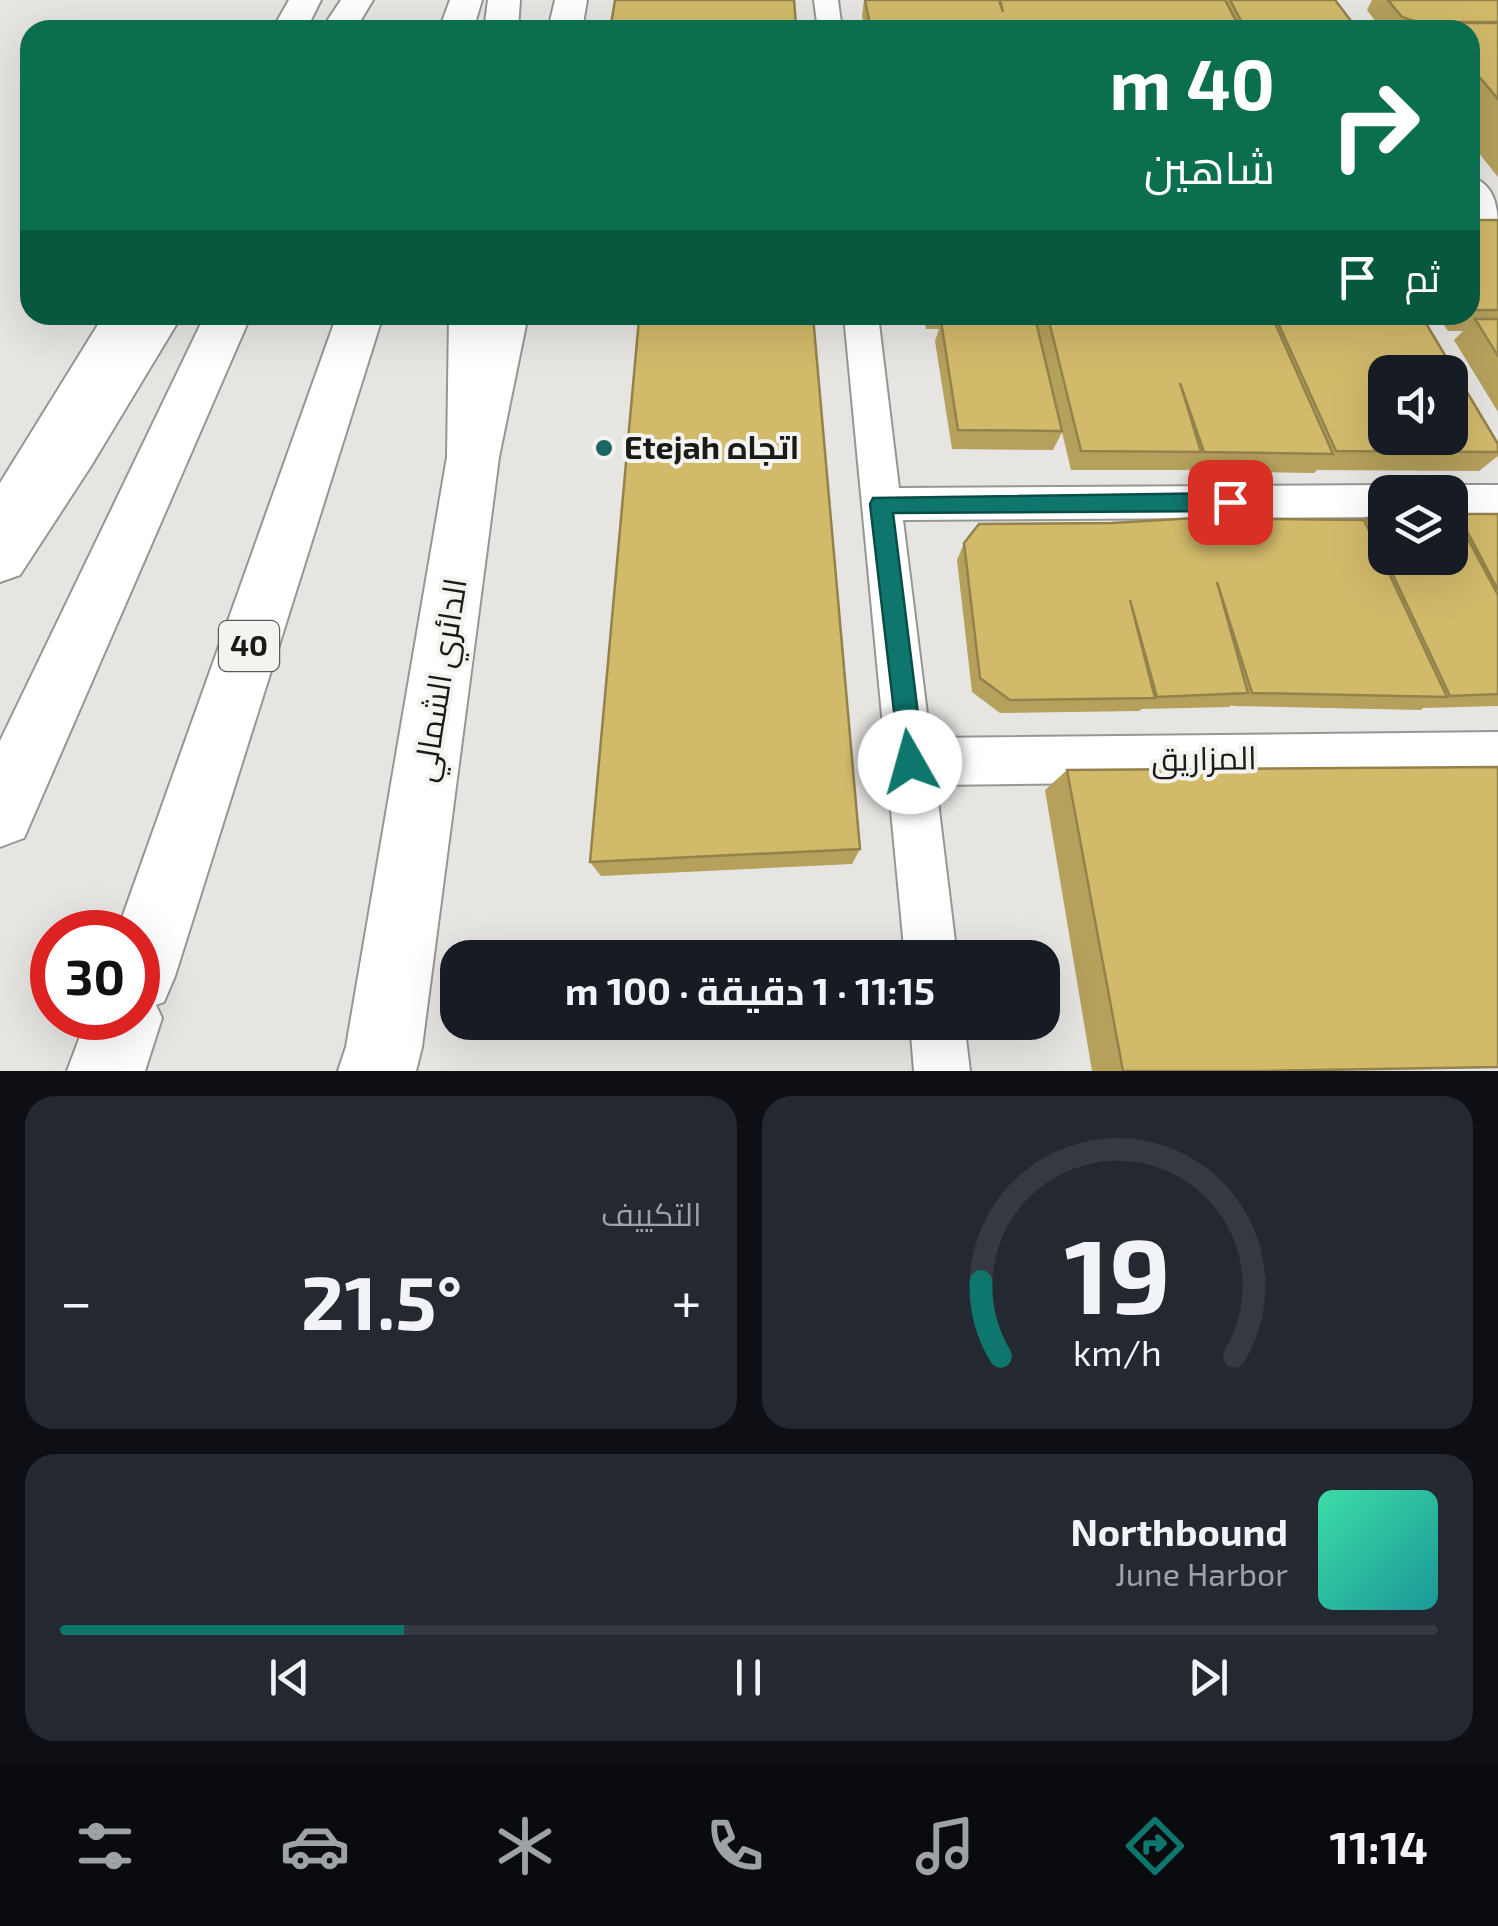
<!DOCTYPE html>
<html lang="ar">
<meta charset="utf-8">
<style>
body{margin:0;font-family:"Exo 2",Cairo,sans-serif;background:#242831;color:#f1f3f6;direction:rtl;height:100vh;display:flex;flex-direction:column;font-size:38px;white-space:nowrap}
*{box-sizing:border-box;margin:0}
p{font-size:32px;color:#9ea1a6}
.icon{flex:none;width:55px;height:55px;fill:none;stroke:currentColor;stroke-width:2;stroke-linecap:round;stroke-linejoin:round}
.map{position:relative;height:1071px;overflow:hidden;direction:ltr}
.details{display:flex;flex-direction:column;gap:25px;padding:25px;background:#0d0f14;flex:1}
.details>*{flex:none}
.banner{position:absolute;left:20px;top:20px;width:1460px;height:305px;border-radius:30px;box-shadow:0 10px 40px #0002;direction:rtl;background:#0b6e4f;color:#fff;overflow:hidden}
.tools{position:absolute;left:1368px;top:355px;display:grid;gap:20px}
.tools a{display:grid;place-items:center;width:100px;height:100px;border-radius:20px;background:#171b24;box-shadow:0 10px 40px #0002;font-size:50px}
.speed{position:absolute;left:30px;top:910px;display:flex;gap:20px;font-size:50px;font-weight:700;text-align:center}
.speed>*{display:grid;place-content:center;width:130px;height:130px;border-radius:50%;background:#171b24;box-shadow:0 10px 40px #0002;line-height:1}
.speed .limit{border:15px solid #d22;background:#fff;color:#111}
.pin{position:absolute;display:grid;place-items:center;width:85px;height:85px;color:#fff;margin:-42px;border-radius:20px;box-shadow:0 5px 15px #0006}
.me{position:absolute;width:110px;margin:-55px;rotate:353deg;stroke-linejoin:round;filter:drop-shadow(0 0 8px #0008)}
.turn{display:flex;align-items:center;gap:35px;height:210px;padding:0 40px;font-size:45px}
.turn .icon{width:130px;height:130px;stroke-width:2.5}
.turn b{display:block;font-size:70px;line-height:85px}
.then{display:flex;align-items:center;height:95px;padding:0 40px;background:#0003;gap:20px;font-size:38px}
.big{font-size:75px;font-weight:700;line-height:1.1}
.details .card{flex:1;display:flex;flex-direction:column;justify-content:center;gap:15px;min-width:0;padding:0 35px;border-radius:30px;background:#242831}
.details .dial{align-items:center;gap:0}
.dial svg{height:260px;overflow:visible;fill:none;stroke:#363941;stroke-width:7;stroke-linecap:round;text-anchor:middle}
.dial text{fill:#f1f3f6;stroke:none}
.song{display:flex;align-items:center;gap:30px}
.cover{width:120px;height:120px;border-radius:15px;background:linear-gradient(135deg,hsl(160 70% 55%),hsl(180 70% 35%))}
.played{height:10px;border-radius:5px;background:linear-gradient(90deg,#0f766e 25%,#363941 25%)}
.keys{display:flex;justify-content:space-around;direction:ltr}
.heat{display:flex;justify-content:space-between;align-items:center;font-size:55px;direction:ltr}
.details .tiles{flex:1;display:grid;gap:25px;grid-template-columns:1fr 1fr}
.card:last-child{grid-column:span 2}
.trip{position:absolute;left:440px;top:940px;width:620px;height:100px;border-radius:30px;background:#171b24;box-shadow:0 10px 40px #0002;font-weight:700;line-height:100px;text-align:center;direction:rtl}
.menu{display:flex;height:160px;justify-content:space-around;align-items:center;background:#090b0e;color:#9ea1a6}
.menu .icon{width:70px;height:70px}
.menu .on{color:#0f766e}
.menu b{font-size:45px;color:#f1f3f6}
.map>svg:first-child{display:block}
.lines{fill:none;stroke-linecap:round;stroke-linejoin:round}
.street-casing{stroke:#979693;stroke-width:4}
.secondary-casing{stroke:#979693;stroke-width:4}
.highway-casing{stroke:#979693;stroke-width:4}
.street{fill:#fff;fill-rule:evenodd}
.secondary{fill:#fff;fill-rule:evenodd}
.highway{fill:#fff;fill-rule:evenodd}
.wall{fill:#b5a05c}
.building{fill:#d2ba6b;stroke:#93824b;stroke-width:2.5;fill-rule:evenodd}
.route{fill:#0f766e;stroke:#0a4d48;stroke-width:2.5}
.poi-dot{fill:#1c6865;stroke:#f4f3ef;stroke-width:4}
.labels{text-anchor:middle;stroke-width:8;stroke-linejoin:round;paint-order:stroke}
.shield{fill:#f4f3ef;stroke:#5b5b59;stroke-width:2.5}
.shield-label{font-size:30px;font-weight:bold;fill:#1a1a19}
.poi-label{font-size:32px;font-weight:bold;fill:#1a1a19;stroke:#f4f3ef;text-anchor:start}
.street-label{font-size:32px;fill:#1a1a19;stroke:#f4f3ef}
</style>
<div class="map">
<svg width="1498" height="1071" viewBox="0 0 1498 1071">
<rect width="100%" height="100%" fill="#e6e5e2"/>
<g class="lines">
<g class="street-casing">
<path id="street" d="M814,0H838L842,30H818Z
M1470,177C1494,183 1498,206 1498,228L1483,226L1470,207Z
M844,315H878L899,488L1385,485L1400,492H1385V517L903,520L930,738L1498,732V778L936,785L957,958H905Z
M1450,485H1498V517H1450V492H1435Z
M910,1022H964L970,1071H914Z"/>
</g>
<g class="secondary-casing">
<path id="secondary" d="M289,0H321L306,30H272Z
M555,0H587L582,30H548Z
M104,315H150L19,547L0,554V483Z
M482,315H528L499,457L422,1047L416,1071H338L346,1047L447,457Z"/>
</g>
<g class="highway-casing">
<path id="highway" d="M341,0H373L355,30H321Z
M450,0H482L473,30H439Z
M488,0H520L518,30H484Z
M135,315H182L91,466L20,575L0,582V514Z
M205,315H251L24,838L0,847V741Z
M337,315H383L175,976L164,1002L156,1005L162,1018L145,1071H67L87,1018H138V932H117Z
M449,315H495L499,457L491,472L473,478L455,472L447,457Z"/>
</g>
<use href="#street" class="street"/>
<use href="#secondary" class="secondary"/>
<use href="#highway" class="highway"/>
</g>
<path class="wall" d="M794,0L796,27L611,30V24Z
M864,0H1335L1358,30H865L862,16Z
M1372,0H1498V177L1470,142V30H1382L1367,10Z
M1470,220H1498V412L1454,340L1463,331H1448L1437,315H1470Z
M923,315H1421L1498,444V456L1479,471L1317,470L1314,473L1189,471L1188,468L1187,470H1071L1062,432L1053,450L952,449L935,341L939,329H926Z
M1458,514H1498V706L1423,708L1421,710L1233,706L1232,705L1229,707L1142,709L1139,711L1000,713L972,692L957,560L964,543L1112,523L1364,520L1367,518L1454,517Z
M1067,770L1262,1071H1092L1045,790Z
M860,849L852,864L601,876L590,862Z"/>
<path class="building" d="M615,0H794L796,25L611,24Z
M865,0H999L1003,12L1000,0H1225L1241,30H871Z
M1230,0H1335L1358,30H1246Z
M1388,0H1498V22H1417L1402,17Z
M1433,23H1498V99L1470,66V30H1439Z
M612,27H797L798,30H611Z
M1470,220H1498V310H1470Z
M1036,315H1153L1155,322L1113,323H1275L1333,454L1204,452L1180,383L1201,452L1081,451L1049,321H1038Z
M1156,315H1421L1498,444V452L1336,451L1275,316L1157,319ZM1385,372H1450V438H1385Z
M813,316L860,849L590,862L639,319Z
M1475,319H1498V356Z
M941,321L1036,322L1062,431L958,430Z
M1458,514H1498V590Z
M1450,517H1456L1498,595V694L1450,696L1385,558H1450Z
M1196,518L1364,520L1447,697L1252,693L1217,582L1248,693L1157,697L1130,600L1155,698L1010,700L980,678L964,543L979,524L1112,523Z
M1367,518H1385V557Z
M1498,767V1067L1262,1071H1123L1067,770Z"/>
<path class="route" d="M1230,493L1241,502L1230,511L893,513L924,762L920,772L910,776L901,772L870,504L873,498Z"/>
<circle class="poi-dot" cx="604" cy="448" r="10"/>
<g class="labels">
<rect class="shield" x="219" y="621" width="60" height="50" rx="8"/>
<g class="shield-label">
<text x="249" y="656">40</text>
</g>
<g class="poi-label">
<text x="624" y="459">Etejah اتجاه</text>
</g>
<g class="street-label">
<text transform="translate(440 680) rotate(-81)" y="11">الدائري الشمالي</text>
<text transform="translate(1204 759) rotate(-1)" y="11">المزاريق</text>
</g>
</g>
</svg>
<div class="tools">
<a><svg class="icon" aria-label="sound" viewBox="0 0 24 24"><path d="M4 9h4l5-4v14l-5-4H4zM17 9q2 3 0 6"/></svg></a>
<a><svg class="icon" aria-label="layers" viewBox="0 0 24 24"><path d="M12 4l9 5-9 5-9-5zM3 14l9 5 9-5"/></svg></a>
</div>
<div class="speed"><div class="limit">30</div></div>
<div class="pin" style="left:1230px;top:502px;background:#d93025"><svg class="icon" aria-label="arrive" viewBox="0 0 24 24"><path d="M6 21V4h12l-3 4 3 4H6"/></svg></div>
<svg class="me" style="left:910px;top:762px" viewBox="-20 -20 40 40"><circle r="19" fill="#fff"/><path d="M0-13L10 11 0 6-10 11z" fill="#0f766e"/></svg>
<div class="trip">11:15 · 1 دقيقة · 100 m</div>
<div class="banner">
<div class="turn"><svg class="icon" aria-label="right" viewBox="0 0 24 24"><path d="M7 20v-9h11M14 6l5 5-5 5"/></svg><div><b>40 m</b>شاهين</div></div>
<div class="then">ثم<svg class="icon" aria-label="arrive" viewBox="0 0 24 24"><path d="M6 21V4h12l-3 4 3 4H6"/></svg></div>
</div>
</div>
<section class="details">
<div class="tiles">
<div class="card dial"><svg viewBox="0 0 100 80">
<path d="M14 69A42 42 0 1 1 86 69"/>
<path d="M14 69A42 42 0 0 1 8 46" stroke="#0f766e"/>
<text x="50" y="56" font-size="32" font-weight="700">19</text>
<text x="50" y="72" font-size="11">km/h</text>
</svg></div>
<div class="card"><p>التكييف</p>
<div class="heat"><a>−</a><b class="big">21.5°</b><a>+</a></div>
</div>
<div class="card">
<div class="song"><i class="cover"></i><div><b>Northbound</b><p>June Harbor</p></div></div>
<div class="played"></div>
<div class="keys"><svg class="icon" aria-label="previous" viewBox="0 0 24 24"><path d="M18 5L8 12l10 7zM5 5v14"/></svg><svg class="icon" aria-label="pause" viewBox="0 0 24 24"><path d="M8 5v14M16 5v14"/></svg><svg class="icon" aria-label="next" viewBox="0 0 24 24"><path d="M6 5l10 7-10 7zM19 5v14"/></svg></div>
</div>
</div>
</section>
<nav class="menu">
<b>11:14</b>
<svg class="icon on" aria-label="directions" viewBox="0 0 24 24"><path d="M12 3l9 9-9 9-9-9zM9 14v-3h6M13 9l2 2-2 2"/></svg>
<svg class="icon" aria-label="music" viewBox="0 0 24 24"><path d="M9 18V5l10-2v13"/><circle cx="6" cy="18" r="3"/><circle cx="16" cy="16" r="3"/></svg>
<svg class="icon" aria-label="phone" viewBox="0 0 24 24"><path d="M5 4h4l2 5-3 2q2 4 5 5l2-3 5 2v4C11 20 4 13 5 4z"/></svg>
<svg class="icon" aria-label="climate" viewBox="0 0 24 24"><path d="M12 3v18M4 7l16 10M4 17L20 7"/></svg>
<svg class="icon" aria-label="car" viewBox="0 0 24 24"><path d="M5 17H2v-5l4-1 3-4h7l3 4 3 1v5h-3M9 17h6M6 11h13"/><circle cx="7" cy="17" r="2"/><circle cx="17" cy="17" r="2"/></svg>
<svg class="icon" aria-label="filters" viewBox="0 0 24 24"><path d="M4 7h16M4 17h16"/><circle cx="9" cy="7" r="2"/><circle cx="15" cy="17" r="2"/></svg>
</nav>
